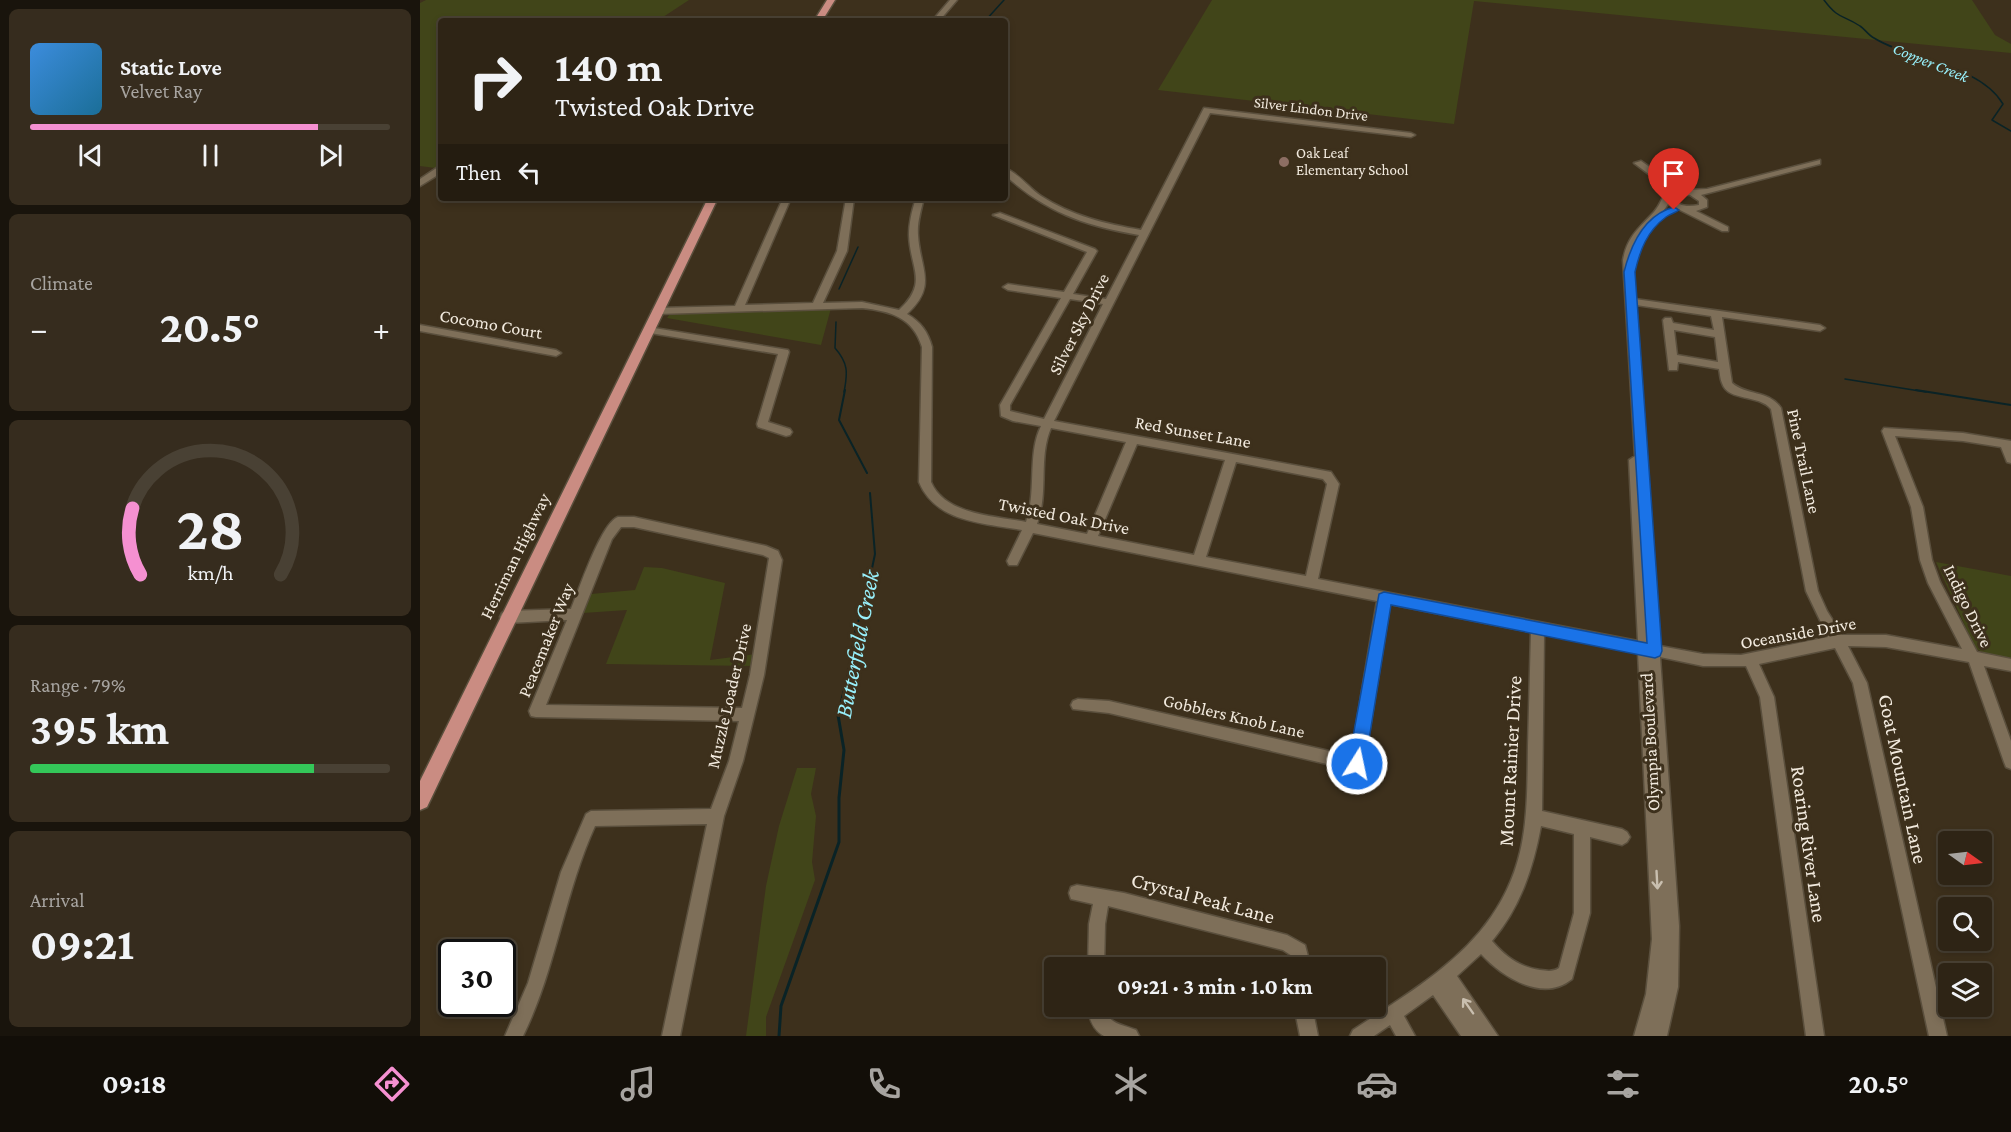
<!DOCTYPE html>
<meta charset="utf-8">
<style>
body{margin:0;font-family:"Crimson Pro",serif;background:#362c1e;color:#f1f3f6;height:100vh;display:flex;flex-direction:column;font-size:22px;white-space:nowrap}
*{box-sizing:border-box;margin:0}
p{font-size:20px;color:#a7a4a0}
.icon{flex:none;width:33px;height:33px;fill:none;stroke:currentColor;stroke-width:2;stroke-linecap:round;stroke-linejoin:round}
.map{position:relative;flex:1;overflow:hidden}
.panel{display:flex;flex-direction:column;gap:9px;padding:9px;background:#19140c;width:420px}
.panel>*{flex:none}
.banner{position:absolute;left:18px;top:18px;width:570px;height:183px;border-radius:6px;box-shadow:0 3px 9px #0003,0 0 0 2px #494134;background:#2e2415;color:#f1f3f6;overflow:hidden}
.needle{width:39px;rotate:104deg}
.fabs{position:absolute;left:1518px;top:831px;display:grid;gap:12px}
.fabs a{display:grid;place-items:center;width:54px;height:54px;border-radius:6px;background:#2e2415;box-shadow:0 3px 9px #0003,0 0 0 2px #494134;font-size:30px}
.speed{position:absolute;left:18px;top:939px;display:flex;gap:12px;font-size:30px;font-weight:700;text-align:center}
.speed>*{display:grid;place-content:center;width:78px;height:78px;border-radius:50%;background:#2e2415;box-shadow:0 3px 9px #0003,0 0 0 2px #494134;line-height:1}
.speed .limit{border:3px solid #111;border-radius:9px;background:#fff;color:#111}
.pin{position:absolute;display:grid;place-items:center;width:51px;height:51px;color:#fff;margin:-62px -26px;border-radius:50% 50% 50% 0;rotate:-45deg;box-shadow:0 0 6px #0007}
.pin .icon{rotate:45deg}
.me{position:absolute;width:66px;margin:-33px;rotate:10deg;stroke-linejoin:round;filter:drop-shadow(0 0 4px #0008)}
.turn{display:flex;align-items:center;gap:21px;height:126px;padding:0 18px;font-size:27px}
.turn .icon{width:78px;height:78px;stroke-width:2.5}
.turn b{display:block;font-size:42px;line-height:51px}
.then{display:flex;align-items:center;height:57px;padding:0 18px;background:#0003;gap:12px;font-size:22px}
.big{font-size:45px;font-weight:700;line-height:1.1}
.panel .tile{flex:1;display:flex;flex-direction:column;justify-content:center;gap:9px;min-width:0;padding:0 21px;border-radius:9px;background:#362c1e}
.panel .dial{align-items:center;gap:0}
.dial svg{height:156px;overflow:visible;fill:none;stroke:#494134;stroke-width:7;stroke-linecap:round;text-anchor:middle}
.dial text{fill:#f1f3f6;stroke:none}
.song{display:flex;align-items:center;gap:18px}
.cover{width:72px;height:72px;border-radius:9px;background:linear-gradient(135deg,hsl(210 70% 55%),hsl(200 70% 35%))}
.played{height:6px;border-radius:3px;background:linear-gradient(90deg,#f590d1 80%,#494134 80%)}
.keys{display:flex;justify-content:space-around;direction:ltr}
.heat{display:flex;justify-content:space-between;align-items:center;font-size:33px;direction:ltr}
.charge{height:9px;border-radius:4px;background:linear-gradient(90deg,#34c759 79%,#494134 0)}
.trip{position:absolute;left:624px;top:957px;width:342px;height:60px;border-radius:6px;background:#2e2415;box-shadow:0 3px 9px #0003,0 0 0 2px #494134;font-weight:700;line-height:60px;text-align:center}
.dock{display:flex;height:96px;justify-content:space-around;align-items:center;background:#120e08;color:#a7a4a0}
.dock .icon{width:42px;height:42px}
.dock .on{color:#f590d1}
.dock b{font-size:27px;color:#f1f3f6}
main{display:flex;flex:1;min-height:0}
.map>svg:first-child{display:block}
.green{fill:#414519}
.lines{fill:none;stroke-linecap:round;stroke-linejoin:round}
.stream-far2{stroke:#0a2326;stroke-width:1.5}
.stream-far1{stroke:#0a2326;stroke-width:2}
.stream{stroke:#0a2326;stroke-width:3}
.minor-casing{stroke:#5a4f3d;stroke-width:3}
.major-casing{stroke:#5a4f3d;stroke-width:3}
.minor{fill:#7e6f59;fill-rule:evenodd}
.major{fill:#ca8c82;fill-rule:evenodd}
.oneway{stroke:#c9bfaf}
.route{fill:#1a73e8;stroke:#114b97;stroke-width:1.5}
.education-dot{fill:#8d6e63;stroke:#3d301c;stroke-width:2}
.labels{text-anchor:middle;stroke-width:6;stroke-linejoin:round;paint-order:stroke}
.far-street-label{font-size:15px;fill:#f2eade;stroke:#3d301c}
.far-poi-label{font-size:15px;fill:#f2eade;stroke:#3d301c;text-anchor:start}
.far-water-label{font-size:16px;font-style:italic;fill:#98f0fb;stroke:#3d301c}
.street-label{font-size:18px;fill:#f2eade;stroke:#3d301c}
.near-street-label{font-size:21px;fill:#f2eade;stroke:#3d301c}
.near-water-label{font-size:24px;font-style:italic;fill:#98f0fb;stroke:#3d301c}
</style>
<main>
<section class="panel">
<div class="tile">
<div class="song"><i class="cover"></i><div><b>Static Love</b><p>Velvet Ray</p></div></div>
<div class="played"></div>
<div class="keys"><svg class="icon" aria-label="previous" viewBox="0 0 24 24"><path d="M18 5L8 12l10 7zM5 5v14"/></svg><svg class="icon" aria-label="pause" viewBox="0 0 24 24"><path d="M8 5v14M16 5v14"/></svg><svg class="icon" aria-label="next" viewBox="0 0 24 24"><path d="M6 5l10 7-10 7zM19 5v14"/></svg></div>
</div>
<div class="tile"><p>Climate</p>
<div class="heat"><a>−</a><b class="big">20.5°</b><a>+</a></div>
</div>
<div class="tile dial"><svg viewBox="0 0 100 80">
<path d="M14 69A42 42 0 1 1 86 69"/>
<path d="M14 69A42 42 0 0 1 10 35" stroke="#f590d1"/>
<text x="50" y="56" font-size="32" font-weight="700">28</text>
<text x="50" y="72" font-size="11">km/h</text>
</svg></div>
<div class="tile"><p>Range · 79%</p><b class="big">395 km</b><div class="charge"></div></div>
<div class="tile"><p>Arrival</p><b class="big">09:21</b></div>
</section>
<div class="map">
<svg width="1591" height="1036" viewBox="0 0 1591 1036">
<rect width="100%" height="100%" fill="#3d301c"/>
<path class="green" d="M6,0H269L237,21H21V164L15,168L0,166V3Z
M792,0H1552L1575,35L1591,44V53L1054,1L1034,124L738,90Z
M411,308L401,345L247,318L250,314Z
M1516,562L1591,576V658L1566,654L1555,648Z
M224,567L242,568L305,583L290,660L336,654L334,666L186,664L207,610L163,613L171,594L215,590Z
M377,768H396L391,794L396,816L392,862L395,880L346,1017V1036H326L346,886L359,826Z"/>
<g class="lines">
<path class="stream-far2" d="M1404,0C1419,20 1422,14 1440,26C1445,29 1448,35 1454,38C1491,61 1559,64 1583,104L1572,120L1591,131
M565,21L584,0
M419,289L438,247
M416,322L415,348C428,363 428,372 424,392
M1425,379L1506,392"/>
<path class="stream-far1" d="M425,390L419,420L447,473
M1496,390L1591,405
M428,674L436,628L445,602L455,554L450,493"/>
<path class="stream" d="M359,1036L361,1006L419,842V798L424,750L418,715L429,672"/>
<g class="minor-casing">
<path id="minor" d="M530,0H537L519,21H512Z
M784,108L991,133L995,135L991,137L790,113L634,421L911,472L919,484L898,579L1218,641L1209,460L1215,456L1203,260C1207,237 1219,228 1234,212C1245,199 1238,196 1256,189L1238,181L1214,163L1221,161L1244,177L1268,190L1287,189L1400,160V164L1281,195L1287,200V207L1276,211L1308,227V231H1302L1248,204C1241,216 1231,223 1222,233C1208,251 1214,277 1215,299L1400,325L1405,328L1400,331L1302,317L1312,383C1327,396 1349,390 1361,408L1398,591L1407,611L1422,635H1466L1542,649L1508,583L1500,560L1491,507L1462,431L1464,428L1543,433L1591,441V463L1587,462L1581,447L1543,441L1475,436L1503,507L1512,560L1520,582L1557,652L1591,659V671L1564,666L1591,741V769L1586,767L1584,762L1549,662L1466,647L1428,646L1447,683L1527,1036H1509L1433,683L1415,648L1339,664L1354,697L1404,1036H1386L1340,697L1326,666H1283L1240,657L1259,926L1258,987L1247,1036H1214L1226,994L1232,939L1218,653L1124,634L1122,811L1202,829L1207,832L1210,837L1207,842L1202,845L1170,837V913L1152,979C1123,1003 1082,977 1061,954L1037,976L1078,1036H1041L1013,995L984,1016L995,1036H976L970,1025L954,1036H930L933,1030C981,998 1037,966 1071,917C1109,863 1107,809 1108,746C1109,708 1110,670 1111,632L970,604L944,764L942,769L937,771L689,713L653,709L651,705L653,701L658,699L689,701L931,756L957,601L613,533L597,565H589L587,561L602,530C564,523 516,523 499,482L502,347C493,317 470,311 442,308L237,314L232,311L237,308L315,306L363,198H371L325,305L393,303L417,251L426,198H434L427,251L403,303L442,302L479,310C509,282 490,269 489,235C489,223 492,210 496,198H504C501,210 497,223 498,235C500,270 518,285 487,314C501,322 508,332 512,347L511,482C525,515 575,516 606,522C617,490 607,454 621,426L593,421L581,416L580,405L641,298L588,290L583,287L588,284L644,292L667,252L573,215L580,213L675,249L677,251L653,294L686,299L719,235C665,226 625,212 585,175V168C598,173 609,188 621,196C652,216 686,224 721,230ZM1261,194L1270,195L1279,201V205C1268,207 1258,207 1252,197ZM650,299L683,304L624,419L590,411V405ZM1216,305L1291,316L1294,330L1253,323L1251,318H1245L1243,320L1249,370H1257L1258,362L1299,369C1300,373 1300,379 1302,383C1308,402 1339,394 1351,409L1386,591L1408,637L1321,655L1283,654L1240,646ZM1254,330L1295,337L1298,362L1257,355ZM631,428L706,442L667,534L617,524C629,492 618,458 631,428ZM717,444L805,460L774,555L678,536ZM816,462L903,479L907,484L886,576L786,557ZM1121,826L1154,834V913L1139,968C1133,972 1127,971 1120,970C1099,967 1086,957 1072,941C1100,908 1113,869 1121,826Z
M18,167H21V173L0,186V179Z
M0,325L136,350L141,353L136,356L0,331Z
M228,327L368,350L369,352L348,422L370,429L372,432L370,435L366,436L338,427L337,424L358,354L224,332L223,330Z
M198,517H214L346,546L358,551L362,560L344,675L323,761L304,816L260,1036H242L287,824L175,826C144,894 136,969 103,1036H85L108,983L141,872L166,814L171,811L291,809L309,761L319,721L116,717L111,716L109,711L147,620L87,623L82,621L80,617L82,613L87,611L151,609C159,590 181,523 198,517ZM201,527H214L343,555L349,558L330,675L322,708L126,705L192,539Z
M657,885L704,893L867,935L885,945L891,968H874L872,956L863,950L688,906L685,924L684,968H668L669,924L673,904L651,899L649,893L651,887Z
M667,1006H685C686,1024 702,1024 716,1030L719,1036H684C673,1030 669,1019 667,1006Z
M874,1006H892L898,1036H880Z"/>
</g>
<g class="major-casing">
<path id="major" d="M407,0H415L402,21H394Z
M288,198H298L7,807L0,810V781Z"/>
</g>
<use href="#minor" class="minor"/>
<use href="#major" class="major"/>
</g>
<defs><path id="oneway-shaft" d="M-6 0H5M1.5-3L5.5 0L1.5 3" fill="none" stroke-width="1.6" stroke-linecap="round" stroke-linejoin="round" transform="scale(1.5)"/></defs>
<g class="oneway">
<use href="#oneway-shaft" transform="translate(1237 880) rotate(87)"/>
<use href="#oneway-shaft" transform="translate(1048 1006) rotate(-125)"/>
</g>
<path class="route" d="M1254,207L1259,210C1255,213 1250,214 1246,217C1227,231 1220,250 1215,272L1242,651L1240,656L1235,658L971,605L945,764L943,770L937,772L931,770L928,764L959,594L964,592L1227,643L1204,272C1211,244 1224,215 1254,207Z"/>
<circle class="education-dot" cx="864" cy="162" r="6"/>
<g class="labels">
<g class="far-street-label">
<text transform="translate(891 109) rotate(7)" y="5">Silver Lindon Drive</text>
</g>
<g class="far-poi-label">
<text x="876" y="158">Oak Leaf<tspan x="876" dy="17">Elementary School</tspan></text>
</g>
<g class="far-water-label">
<text transform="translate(1511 62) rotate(22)" y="6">Copper Creek</text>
</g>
<g class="street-label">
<text transform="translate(71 324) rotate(10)" y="6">Cocomo Court</text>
<text transform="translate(659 324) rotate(-63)" y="6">Silver Sky Drive</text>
<text transform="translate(773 432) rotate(10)" y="6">Red Sunset Lane</text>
<text transform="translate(1384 461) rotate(78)" y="6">Pine Trail Lane</text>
<text transform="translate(644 516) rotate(11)" y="6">Twisted Oak Drive</text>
<text transform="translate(95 556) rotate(-64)" y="6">Herriman Highway</text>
<text transform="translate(1548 606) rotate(64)" y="6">Indigo Drive</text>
<text transform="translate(1378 633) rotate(-10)" y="6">Oceanside Drive</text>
<text transform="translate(126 640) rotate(-68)" y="6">Peacemaker Way</text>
<text transform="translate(309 696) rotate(-77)" y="6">Muzzle Loader Drive</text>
<text transform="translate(814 716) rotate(13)" y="6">Gobblers Knob Lane</text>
<text transform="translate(1230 742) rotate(-93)" y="6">Olympia Boulevard</text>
</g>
<g class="near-street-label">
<text transform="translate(1090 761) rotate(-87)" y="7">Mount Rainier Drive</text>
<text transform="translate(1483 779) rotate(78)" y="7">Goat Mountain Lane</text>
<text transform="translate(1389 844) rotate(82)" y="7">Roaring River Lane</text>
<text transform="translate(783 898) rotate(15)" y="7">Crystal Peak Lane</text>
</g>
<g class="near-water-label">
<text transform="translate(437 644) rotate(-79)" y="8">Butterfield Creek</text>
</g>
</g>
</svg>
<div class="fabs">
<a><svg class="needle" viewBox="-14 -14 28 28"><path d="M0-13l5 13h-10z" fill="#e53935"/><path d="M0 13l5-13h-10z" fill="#a7a4a0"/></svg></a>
<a><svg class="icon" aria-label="search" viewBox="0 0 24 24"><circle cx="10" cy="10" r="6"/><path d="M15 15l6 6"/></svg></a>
<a><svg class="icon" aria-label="layers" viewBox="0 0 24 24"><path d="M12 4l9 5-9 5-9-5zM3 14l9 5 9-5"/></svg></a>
</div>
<div class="speed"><div class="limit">30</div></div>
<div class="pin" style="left:1254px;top:210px;background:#d93025"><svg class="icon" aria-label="arrive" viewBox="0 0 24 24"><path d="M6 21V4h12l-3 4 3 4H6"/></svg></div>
<svg class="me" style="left:937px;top:764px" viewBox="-20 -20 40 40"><circle r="17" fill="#1a73e8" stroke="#fff" stroke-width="3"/><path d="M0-11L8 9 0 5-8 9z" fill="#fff"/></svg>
<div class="trip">09:21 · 3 min · 1.0 km</div>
<div class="banner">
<div class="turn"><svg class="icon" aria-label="right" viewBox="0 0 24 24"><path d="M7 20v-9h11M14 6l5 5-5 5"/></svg><div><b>140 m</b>Twisted Oak Drive</div></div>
<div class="then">Then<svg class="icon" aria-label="left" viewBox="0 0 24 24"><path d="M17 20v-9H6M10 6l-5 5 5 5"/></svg></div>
</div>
</div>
</main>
<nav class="dock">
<b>09:18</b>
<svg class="icon on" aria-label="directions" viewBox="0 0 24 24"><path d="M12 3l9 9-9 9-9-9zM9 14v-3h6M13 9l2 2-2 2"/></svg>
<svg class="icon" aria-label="music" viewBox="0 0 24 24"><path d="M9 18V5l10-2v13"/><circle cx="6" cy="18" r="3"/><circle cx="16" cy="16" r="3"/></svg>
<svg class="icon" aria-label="phone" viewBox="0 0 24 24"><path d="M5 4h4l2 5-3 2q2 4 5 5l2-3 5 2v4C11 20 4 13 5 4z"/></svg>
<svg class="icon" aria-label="climate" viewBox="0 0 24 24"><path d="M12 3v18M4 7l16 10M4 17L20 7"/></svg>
<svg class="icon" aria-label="car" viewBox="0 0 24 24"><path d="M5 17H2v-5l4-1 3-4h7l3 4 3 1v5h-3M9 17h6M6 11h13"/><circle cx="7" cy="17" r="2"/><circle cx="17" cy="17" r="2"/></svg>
<svg class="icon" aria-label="filters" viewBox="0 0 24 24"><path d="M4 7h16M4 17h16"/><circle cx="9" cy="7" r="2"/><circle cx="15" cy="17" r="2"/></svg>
<b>20.5°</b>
</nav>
